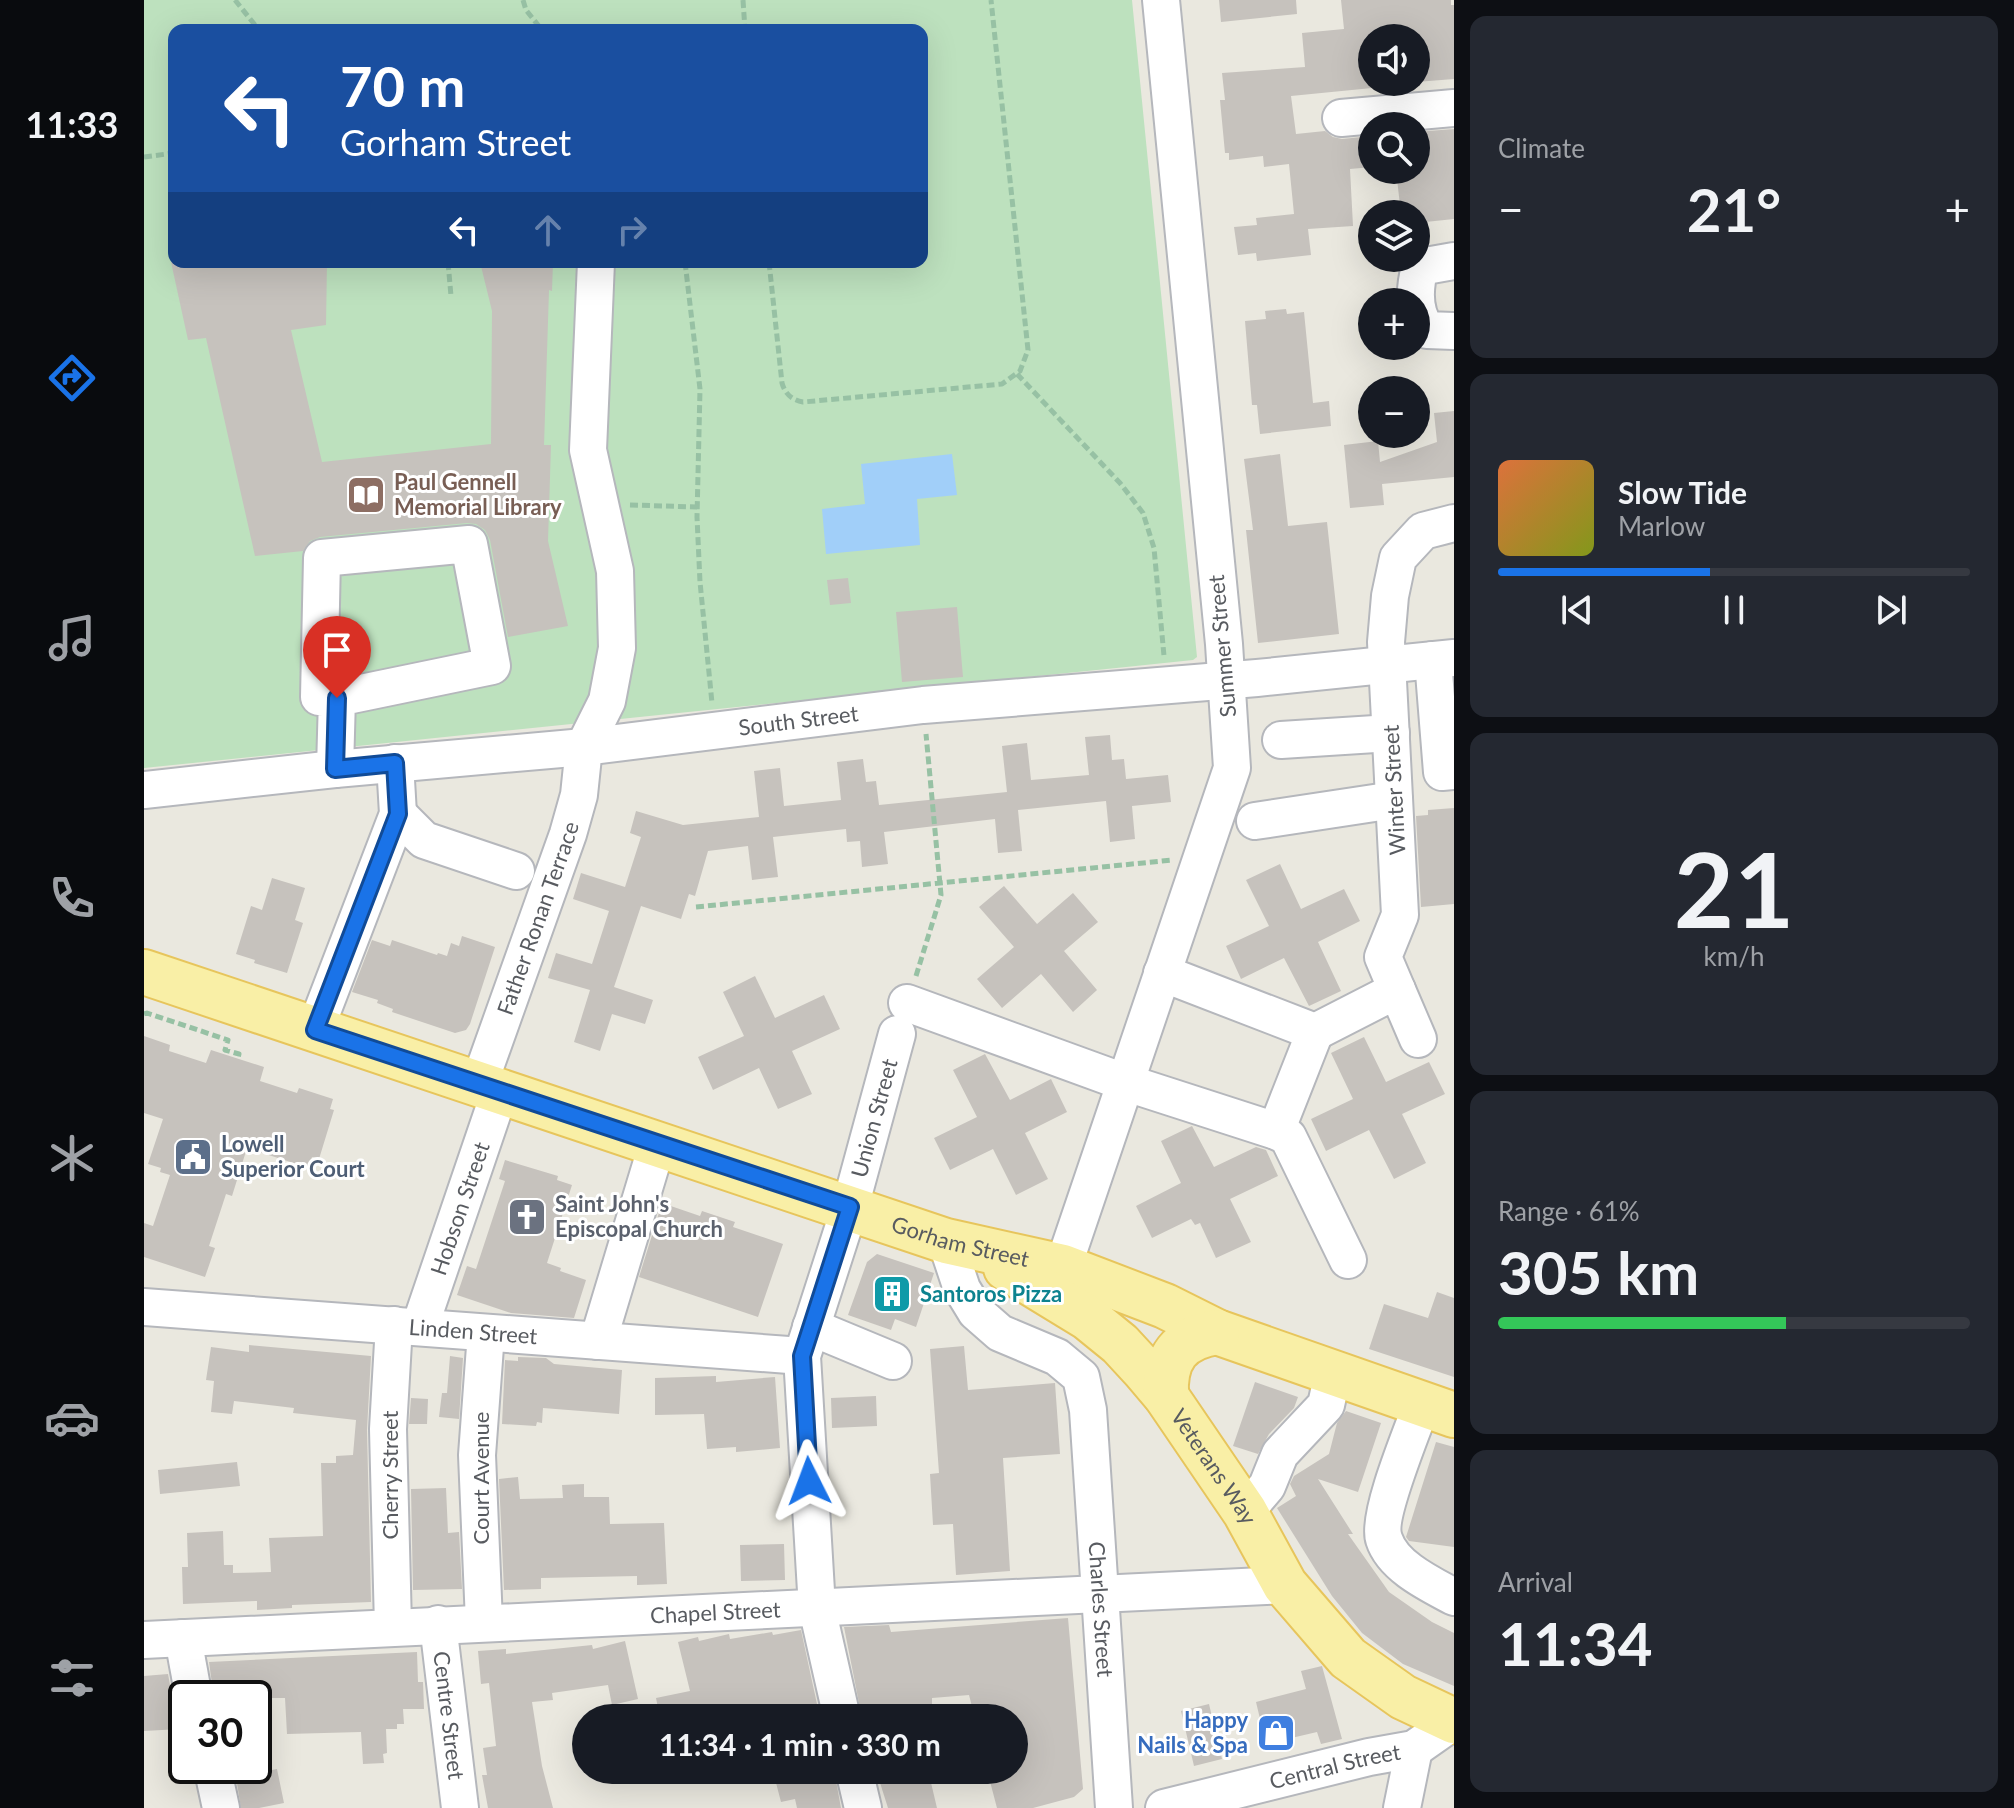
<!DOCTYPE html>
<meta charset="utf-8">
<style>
body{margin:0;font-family:Lato,sans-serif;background:#242831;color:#f1f3f6;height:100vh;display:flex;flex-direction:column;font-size:30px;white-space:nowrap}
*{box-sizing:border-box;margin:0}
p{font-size:26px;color:#9ea1a6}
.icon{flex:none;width:44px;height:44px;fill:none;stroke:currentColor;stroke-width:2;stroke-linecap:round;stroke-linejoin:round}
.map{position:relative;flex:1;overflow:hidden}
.side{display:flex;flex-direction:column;gap:16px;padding:16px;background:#0d0f14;width:560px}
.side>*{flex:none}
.guide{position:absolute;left:24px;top:24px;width:760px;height:244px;border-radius:16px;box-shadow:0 8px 32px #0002;background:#1a4fa0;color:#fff;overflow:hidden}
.buttons{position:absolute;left:1214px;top:24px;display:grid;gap:16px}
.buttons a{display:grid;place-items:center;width:72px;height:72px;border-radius:50%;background:#171b24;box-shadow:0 8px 32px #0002;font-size:40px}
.speed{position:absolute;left:24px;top:1680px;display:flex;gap:16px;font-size:40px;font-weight:700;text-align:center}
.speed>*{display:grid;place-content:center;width:104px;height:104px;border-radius:50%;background:#171b24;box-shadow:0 8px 32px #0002;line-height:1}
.speed .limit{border:4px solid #111;border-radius:12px;background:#fff;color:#111}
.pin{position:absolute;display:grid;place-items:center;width:68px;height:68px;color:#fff;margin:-82px -34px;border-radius:50% 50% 50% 0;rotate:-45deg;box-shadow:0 0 8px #0007}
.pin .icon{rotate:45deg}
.me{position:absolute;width:88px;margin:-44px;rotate:357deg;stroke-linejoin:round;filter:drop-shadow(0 0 6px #0008)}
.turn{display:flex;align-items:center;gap:28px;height:168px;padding:0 40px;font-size:36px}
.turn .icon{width:104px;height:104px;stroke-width:2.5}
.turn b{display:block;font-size:56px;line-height:68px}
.lanes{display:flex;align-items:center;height:76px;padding:0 40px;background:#0003;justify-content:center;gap:40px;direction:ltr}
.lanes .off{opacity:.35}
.big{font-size:60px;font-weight:700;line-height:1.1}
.side .card{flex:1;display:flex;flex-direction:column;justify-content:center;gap:12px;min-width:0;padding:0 28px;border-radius:16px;background:#242831}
.side .dial{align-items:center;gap:0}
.dial b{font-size:104px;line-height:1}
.song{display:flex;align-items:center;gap:24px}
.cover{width:96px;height:96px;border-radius:12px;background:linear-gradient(135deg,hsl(20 70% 55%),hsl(70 70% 35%))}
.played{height:8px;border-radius:4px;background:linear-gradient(90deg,#1a73e8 45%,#363941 45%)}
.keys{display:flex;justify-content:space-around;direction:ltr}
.heat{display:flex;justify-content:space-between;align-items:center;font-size:44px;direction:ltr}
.charge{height:12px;border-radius:6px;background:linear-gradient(90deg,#34c759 61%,#363941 0)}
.trip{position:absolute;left:428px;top:1704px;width:456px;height:80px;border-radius:40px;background:#171b24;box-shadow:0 8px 32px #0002;font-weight:700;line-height:80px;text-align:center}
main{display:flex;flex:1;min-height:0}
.tabs{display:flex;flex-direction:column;width:144px;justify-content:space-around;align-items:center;background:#090b0e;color:#9ea1a6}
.tabs .icon{width:56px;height:56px}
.tabs .on{color:#1a73e8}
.tabs b{font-size:36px;color:#f1f3f6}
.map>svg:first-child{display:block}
.green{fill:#bde1be;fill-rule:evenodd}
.water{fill:#a1cff9}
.building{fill:#c6c2bd}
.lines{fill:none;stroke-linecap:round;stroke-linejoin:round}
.minor-casing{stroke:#b5b7bc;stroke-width:40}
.major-casing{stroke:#e7c55c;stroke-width:48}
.path{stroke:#97c1a4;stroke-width:5;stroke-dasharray:8 4;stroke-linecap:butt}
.minor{stroke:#fff;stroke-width:36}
.major{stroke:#f9efa6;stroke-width:44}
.route-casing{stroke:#114b97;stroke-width:20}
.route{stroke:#1a73e8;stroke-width:14}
.labels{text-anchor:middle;stroke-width:6;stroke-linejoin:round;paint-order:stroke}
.education-label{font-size:22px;font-weight:bold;fill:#785e54;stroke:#fff;text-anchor:start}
.street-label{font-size:22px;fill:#585b60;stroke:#fff}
.service-label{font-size:22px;font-weight:bold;fill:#4e5e75;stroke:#fff;text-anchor:start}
.worship-label{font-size:22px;font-weight:bold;fill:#5b616d;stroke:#fff;text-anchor:start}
.culture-label{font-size:22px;font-weight:bold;fill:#0d838f;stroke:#fff;text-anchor:start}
.shop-label{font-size:22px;font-weight:bold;fill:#366cbe;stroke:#fff;text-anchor:end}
</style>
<main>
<nav class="tabs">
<b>11:33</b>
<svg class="icon on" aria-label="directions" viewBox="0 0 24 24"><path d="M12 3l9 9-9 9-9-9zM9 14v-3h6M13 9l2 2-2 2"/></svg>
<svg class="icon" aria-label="music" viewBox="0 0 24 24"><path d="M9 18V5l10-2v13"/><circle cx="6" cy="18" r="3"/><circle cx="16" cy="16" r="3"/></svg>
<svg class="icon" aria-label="phone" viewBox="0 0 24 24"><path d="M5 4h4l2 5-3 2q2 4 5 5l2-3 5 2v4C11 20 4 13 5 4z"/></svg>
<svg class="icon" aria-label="climate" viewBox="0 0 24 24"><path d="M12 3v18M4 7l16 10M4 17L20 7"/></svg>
<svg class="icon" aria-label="car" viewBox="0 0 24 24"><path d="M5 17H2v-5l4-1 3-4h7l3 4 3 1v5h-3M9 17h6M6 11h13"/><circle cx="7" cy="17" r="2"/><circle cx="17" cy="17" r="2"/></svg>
<svg class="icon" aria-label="filters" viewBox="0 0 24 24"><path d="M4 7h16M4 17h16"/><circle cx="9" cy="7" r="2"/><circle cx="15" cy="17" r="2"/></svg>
</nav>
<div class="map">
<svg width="1310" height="1808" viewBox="0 0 1310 1808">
<rect width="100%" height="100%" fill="#eae8df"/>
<path class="green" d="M0,0H988L1053,657L1049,660L982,667L0,768ZM30,30H778V262H30Z"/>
<path class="water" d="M808,454L813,495L773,499L776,545L682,554L678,509L721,504L717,464Z"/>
<path class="building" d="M1075,0H1152L1153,14L1077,22Z
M1197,0H1307V5H1310V79L1272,82V38H1228V88L1147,96L1152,134L1181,131L1189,137L1198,139L1228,136V167L1206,169L1209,226L1164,229L1167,255L1113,261L1112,253L1094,255L1090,227L1113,225L1112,218L1150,214L1145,164L1120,167L1119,156L1085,160V153H1081L1076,100H1081L1078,73L1161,67L1158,33L1200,29Z
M1310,129V219L1272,223V214H1257L1253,179L1272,177V132Z
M27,262H183L182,325L147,330L178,462L347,444L348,311L336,262H409L408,291L405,290L400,445H407L404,541L424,626L364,637L346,540L341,530L332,524L323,523L176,537L166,541L159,551L111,556L62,338L44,340Z
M1142,309L1143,314L1160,312L1169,403L1185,401L1187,426L1116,434L1113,405H1108L1101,321L1122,319L1121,311Z
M1310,411V477L1238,484L1240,505L1206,508L1200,445L1234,441L1236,462L1293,442L1290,413Z
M1136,454L1144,526L1183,522L1195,634L1114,643L1102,530H1109L1100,459Z
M704,578L707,603L686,605L683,580Z
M813,607L819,677L758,682L752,612Z
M966,735L968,760L980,759L982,779L1024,775L1027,802L988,806L991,839L966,842L962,801L874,810L878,851L854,853L851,819L740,832L744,864L718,867L716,841L703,842L702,829L629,837L634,877L608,880L604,846L564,851L551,896L545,894L537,919L497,906L470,987L509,1000L501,1024L468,1014L456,1051L430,1042L446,990L404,978L412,953L448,964L465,911L429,899L437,873L481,887L497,837L486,833L492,811L539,825L615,817L610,771L636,768L640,806L697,800L693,762L719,759L722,782L732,781L735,805L863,792L858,746L883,743L887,780L945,775L941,737Z
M1310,808V904L1277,907L1272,816L1284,815V810Z
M1136,864L1157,909L1200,889L1216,921L1174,942L1197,991L1165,1006L1140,958L1097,979L1082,946L1125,926L1102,880Z
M128,878L161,888L151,920L159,923L143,973L110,963L111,960L92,954L107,906L118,910Z
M860,886L893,924L929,893L954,922L920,951L953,990L929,1012L897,974L858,1008L833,979L870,947L835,907Z
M318,936L351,947L326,1024L322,1030L311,1033L248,1012L249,1009L233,1003L234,1000L208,992L228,940L246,946L248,940L293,955L294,953L303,956L307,943L315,946Z
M611,976L631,1018L680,995L696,1029L648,1051L668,1094L634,1109L615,1068L569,1090L554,1057L600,1036L579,992Z
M0,1036L26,1045L25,1051L62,1063L67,1050L120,1067L116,1081L153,1093L155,1088L189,1099L186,1109L190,1110L175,1159L168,1157L165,1168L103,1148L88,1196L82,1194L65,1246L71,1248L61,1277L0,1257V1223L9,1226L26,1175L16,1172L17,1168L4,1164L19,1119L0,1113Z
M1220,1037L1242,1082L1285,1062L1301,1094L1258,1114L1282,1163L1250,1179L1225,1130L1182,1151L1167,1119L1209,1099L1187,1053Z
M841,1054L866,1100L907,1079L923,1112L881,1133L904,1179L872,1195L849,1149L806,1170L790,1138L833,1117L809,1070Z
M1048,1126L1070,1167L1112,1147L1122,1150L1134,1176L1086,1199L1107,1242L1072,1258L1056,1223L1051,1225L1047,1219L1008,1238L992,1206L1037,1183L1017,1141Z
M361,1160L414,1176L413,1180L428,1185L403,1263L417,1268L416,1271L442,1280L430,1318L367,1313L313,1295L323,1266L332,1269L361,1181L355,1179Z
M518,1203L556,1216L558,1211L591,1222L589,1227L639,1244L614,1317L495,1277Z
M733,1254L790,1273L772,1327L751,1319L747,1330L704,1315L723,1262Z
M1293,1292L1310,1298V1377L1225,1349L1240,1304L1284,1318Z
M105,1345L227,1356L223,1430L227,1602L148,1605V1608L113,1610V1601L39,1604L38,1567H44L43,1533L79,1531L80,1565H89V1573L127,1572L125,1538L179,1536L177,1463H192V1456L209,1455L212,1420L149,1413L150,1408L90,1401L88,1414L67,1412L70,1381L62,1380L67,1347L105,1352Z
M820,1346L824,1390L911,1383L916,1454L859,1458L866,1571L812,1575L809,1524L789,1525L786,1474L795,1473L786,1349Z
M306,1356L319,1358L315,1419L295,1417L298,1393H303Z
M374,1357L402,1358L410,1364L478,1370L475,1414L399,1408L398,1423L393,1422L392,1426L358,1424L361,1360L374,1361Z
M572,1376V1382L631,1377L636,1448L592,1452V1447L563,1449L560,1414L511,1415V1378Z
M1111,1382L1154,1397L1150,1408L1125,1434L1114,1454L1089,1446Z
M732,1396L733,1426L688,1428L687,1398Z
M267,1398L284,1399L283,1424H265Z
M1202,1411L1237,1423L1214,1492L1174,1479L1209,1534H1204L1245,1592L1288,1622L1310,1633V1686L1259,1664L1218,1633L1188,1596L1133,1508L1152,1496L1146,1484L1150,1476L1185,1454L1193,1423Z
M1292,1442L1310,1447V1547L1265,1541L1262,1537Z
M93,1462L96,1486L16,1494L14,1470Z
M374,1477L376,1499L419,1498L418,1485L440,1484V1497H465L466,1524L520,1523L523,1584L493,1585V1576L397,1578V1589L360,1590L355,1479Z
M302,1488L304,1533L315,1532L318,1589L269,1590L267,1489Z
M640,1544L641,1580L597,1581L596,1545Z
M924,1618L939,1789L930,1797L889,1808H853L843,1770H870V1718H831L825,1695L788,1698V1708L765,1710L767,1718H718L700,1627L745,1625L747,1632Z
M657,1630L676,1718H579L576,1706L537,1714L538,1718H516L512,1698L546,1691L534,1642L554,1637L555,1641L585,1634L586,1639L628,1632L629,1635Z
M481,1641L494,1699L468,1705L464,1685L408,1693L409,1700L388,1702L398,1766L409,1808H344L338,1775H343L339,1748L352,1746L345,1683L337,1684L334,1651L362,1649V1654L448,1645L449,1649Z
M273,1652L274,1682H279L280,1709H259L260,1724H253V1729H242L243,1753L239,1754L240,1763L219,1764L217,1732L143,1734L141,1698H70L65,1662Z
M1178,1666L1198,1739L1177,1744L1173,1732L1122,1744L1112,1702L1162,1689L1157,1671Z
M24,1674L29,1702L35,1712L36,1729L0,1731V1676Z
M1065,1704L1078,1759L1050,1766L1037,1711Z
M133,1769L140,1803L115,1808H97L92,1777Z
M668,1770H690L697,1808H653L651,1799L637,1802L631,1779Z
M732,1770H784L793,1808H744Z"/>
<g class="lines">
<g class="minor-casing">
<g id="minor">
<path d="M1197,118L1310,108"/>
<path d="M1310,261L1276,267C1270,289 1269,312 1283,330L1310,331"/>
<path d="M1289,660L1298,772L1310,771"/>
<path d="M1137,740L1247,733"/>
<path d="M191,769L193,698L348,666L325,544L178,558L175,697L193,698"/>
<path id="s1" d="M0,790L191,769L440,747L779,705L1113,678L1310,658"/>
<path d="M254,814L280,840L372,871"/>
<path d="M1111,821L1250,800"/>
<path d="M1018,973L1171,1032L1253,990L1274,1039"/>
<path d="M1253,990L1239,957L1256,915L1242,642L1246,596L1254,558L1279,531L1310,523"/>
<path d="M763,1003L980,1082L1132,1131L1144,1137L1204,1260"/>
<path d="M171,1030L254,814L251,763"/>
<path id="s2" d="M335,1084L424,834L435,795L440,747L463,701L473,648L471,571L444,450L452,262"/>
<path d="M1132,1131L1171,1032"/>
<path id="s3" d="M802,1241L818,1289L832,1312L856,1333L913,1357L937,1377L944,1410L970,1808"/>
<path d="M919,1267L1088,768L1080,644L1017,0"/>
<path id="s4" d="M0,1307L658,1356"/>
<path id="s5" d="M276,1326L356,1091"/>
<path d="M667,1327L749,1361"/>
<path d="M454,1341L507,1165L512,1143"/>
<path d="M1278,1404C1269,1429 1232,1517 1240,1539C1249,1567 1286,1584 1310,1597"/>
<path d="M1101,1512L1123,1486L1136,1454L1182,1405L1189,1373"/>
<path d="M340,1622L333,1455L342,1333"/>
<path id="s6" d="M294,1624L316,1808"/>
<path d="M249,1626L244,1429L250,1325"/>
<path d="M39,1638L50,1698"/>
<path id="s7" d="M0,1640L1141,1585"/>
<path id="s8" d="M698,1718L673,1608L658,1356L706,1207L753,1034"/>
<path d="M68,1766L77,1808"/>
<path d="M710,1770L719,1808"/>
<path id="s9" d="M1020,1808L1225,1757L1270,1749L1310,1721"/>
<path d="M1258,1808L1270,1749"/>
</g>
</g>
<g class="major-casing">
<g id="major">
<path id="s10" d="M0,972L802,1241L919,1267L1021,1306L1073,1332L1310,1415"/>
<path id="s11" d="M862,1268L944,1318L976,1344L1000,1370L1022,1396L1101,1512L1141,1585L1204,1658L1259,1697L1310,1721"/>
<path d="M1022,1396C1020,1358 1035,1338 1073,1332"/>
</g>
</g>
<path class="path" d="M91,0L115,30
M379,0L382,10L398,30
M599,0L601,30
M0,157L30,153
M304,262L307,296
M541,262L556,389L553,517L556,582L568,703
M625,262L638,383C641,394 648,400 659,402L858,384L876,371L884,350L847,0
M873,374L976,483L999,513L1010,548L1020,656
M486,505L553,507
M552,907L1029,860
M772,976L797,895L782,734
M0,1014L3,1013L84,1040L81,1050L95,1054L94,1058"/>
<use href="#minor" class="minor"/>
<use href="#major" class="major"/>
</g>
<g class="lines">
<g class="route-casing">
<path id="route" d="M193,698L191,769L251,763L254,814L171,1030L706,1207L658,1356L665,1481"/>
</g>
<use href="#route" class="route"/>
</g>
<defs>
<g id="library-square" transform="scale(2)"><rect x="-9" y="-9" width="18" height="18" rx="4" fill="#8d6e63" stroke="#fff"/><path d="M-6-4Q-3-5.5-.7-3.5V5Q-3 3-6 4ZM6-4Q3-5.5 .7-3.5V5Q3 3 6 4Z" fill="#fff"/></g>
<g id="civic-square" transform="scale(2)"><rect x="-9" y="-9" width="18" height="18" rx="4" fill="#5c6f8a" stroke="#fff"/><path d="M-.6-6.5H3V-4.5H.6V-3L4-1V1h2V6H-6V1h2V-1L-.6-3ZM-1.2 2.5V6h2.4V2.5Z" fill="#fff"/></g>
<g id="church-square" transform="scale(2)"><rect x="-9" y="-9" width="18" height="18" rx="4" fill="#6b7280" stroke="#fff"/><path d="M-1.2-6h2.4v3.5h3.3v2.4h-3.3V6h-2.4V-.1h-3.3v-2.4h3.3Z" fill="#fff"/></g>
<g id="building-square" transform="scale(2)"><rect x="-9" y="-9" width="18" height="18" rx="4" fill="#0f9aa8" stroke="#fff"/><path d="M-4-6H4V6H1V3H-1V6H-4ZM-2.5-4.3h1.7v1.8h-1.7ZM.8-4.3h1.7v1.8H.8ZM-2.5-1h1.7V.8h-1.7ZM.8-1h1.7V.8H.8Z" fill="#fff"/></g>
<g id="shop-square" transform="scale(2)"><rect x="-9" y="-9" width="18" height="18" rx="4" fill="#3f7fe0" stroke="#fff"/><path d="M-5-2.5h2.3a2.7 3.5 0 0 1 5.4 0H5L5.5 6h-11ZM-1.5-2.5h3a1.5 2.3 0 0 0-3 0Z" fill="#fff"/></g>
</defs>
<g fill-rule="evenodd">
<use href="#library-square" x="222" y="495"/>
<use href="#civic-square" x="49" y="1157"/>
<use href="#church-square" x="383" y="1217"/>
<use href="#building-square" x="748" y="1294"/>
<use href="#shop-square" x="1132" y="1733"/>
</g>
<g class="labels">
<g class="education-label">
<text x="250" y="490">Paul Gennell<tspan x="250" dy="25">Memorial Library</tspan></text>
</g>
<g class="street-label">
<text transform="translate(1078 646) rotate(-95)" y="8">Summer Street</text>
<text dy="8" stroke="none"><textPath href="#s1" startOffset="658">South Street</textPath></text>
<text transform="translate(1250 790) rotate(-93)" y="8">Winter Street</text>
<text dy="8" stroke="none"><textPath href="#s2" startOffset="176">Father Ronan Terrace</textPath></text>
<text dy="8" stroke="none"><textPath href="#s8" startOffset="614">Union Street</textPath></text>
<text dy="8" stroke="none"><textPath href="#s5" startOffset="124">Hobson Street</textPath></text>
<text dy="8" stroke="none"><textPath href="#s10" startOffset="860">Gorham Street</textPath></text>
<text dy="8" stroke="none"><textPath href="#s4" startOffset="330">Linden Street</textPath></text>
<text dy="8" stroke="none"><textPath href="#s11" startOffset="292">Veterans Way</textPath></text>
<text transform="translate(246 1475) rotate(-90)" y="8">Cherry Street</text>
<text transform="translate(337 1478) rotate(-90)" y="8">Court Avenue</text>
<text dy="8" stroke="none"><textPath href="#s3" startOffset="436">Charles Street</textPath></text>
<text dy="8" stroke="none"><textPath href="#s7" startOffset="572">Chapel Street</textPath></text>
<text dy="8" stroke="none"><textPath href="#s6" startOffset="92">Centre Street</textPath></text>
<text dy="8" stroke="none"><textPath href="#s9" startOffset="176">Central Street</textPath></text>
</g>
<g class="service-label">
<text x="77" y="1152">Lowell<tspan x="77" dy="25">Superior Court</tspan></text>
</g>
<g class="worship-label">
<text x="411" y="1212">Saint John's<tspan x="411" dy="25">Episcopal Church</tspan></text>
</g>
<g class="culture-label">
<text x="776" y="1302">Santoros Pizza</text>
</g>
<g class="shop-label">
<text x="1104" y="1728">Happy<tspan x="1104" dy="25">Nails &amp; Spa</tspan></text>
</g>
</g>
</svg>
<div class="buttons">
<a><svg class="icon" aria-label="sound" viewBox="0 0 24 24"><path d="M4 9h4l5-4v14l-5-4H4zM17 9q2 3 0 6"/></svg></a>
<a><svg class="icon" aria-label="search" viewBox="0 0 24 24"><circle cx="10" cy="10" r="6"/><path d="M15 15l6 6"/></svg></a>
<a><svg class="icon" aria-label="layers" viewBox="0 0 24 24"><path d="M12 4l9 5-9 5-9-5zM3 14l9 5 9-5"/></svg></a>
<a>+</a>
<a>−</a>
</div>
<div class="speed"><div class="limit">30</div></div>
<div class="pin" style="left:193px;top:698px;background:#d93025"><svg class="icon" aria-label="arrive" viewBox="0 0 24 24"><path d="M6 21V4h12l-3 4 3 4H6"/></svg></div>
<svg class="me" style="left:665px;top:1481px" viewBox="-20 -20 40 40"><path d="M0-17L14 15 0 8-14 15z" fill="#1a73e8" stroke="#fff" stroke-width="4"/></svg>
<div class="trip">11:34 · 1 min · 330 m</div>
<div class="guide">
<div class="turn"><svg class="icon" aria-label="left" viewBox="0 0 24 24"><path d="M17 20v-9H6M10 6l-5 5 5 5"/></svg><div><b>70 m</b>Gorham Street</div></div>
<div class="lanes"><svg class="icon" aria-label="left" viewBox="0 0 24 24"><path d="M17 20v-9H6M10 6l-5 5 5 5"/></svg><svg class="icon off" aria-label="ahead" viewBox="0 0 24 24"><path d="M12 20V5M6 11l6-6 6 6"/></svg><svg class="icon off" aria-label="right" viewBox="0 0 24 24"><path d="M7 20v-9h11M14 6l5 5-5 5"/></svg></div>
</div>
</div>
<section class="side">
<div class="card"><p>Climate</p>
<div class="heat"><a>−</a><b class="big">21°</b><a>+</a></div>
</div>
<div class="card">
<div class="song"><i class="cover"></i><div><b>Slow Tide</b><p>Marlow</p></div></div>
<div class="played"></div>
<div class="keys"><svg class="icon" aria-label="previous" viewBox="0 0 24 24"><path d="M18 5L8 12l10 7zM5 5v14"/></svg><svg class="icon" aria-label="pause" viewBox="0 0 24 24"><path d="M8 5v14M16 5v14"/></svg><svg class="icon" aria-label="next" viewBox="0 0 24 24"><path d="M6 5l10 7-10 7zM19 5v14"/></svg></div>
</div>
<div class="card dial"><b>21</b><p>km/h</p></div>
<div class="card"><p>Range · 61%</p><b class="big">305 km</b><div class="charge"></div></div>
<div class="card"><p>Arrival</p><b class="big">11:34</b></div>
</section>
</main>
